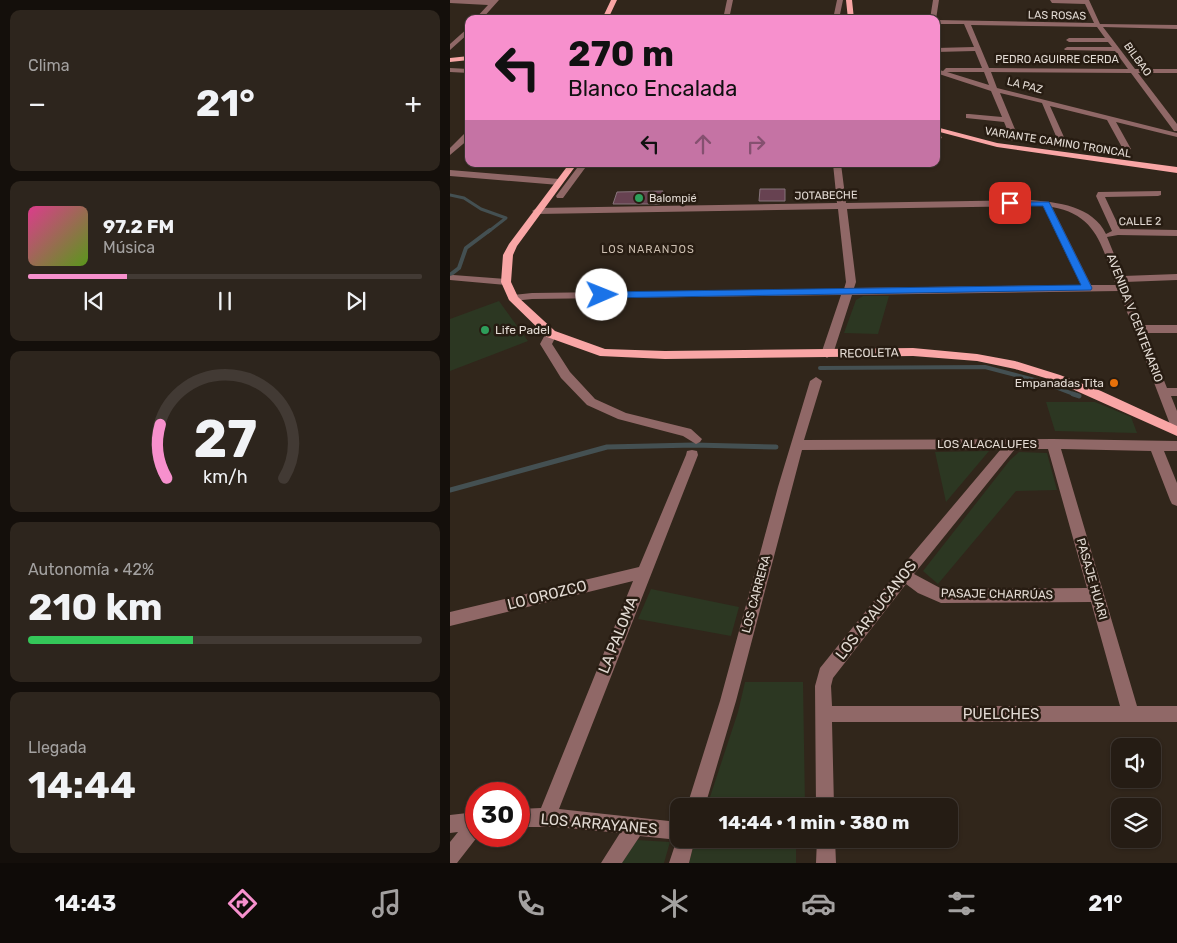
<!DOCTYPE html>
<html lang="es">
<meta charset="utf-8">
<style>
body{margin:0;font-family:Rubik,sans-serif;background:#2d251d;color:#f1f3f6;height:100vh;display:flex;flex-direction:column;font-size:19px;white-space:nowrap}
*{box-sizing:border-box;margin:0}
p{font-size:16px;color:#a3a1a0}
.icon{flex:none;width:28px;height:28px;fill:none;stroke:currentColor;stroke-width:2;stroke-linecap:round;stroke-linejoin:round}
.map{position:relative;flex:1;overflow:hidden}
.sheet{display:flex;flex-direction:column;gap:10px;padding:10px;background:#140f0b;width:450px}
.sheet>*{flex:none}
.top-card{position:absolute;left:15px;top:15px;width:475px;height:152px;border-radius:10px;box-shadow:0 1px 4px #0004,0 0 0 1px #423a34;background:#f790cd;color:#111;overflow:hidden}
.controls{position:absolute;left:661px;top:738px;display:grid;gap:10px}
.controls a{display:grid;place-items:center;width:50px;height:50px;border-radius:10px;background:#251c14;box-shadow:0 1px 4px #0004,0 0 0 1px #423a34;font-size:25px}
.speed{position:absolute;left:15px;top:782px;display:flex;gap:10px;font-size:25px;font-weight:700;text-align:center}
.speed>*{display:grid;place-content:center;width:65px;height:65px;border-radius:50%;background:#251c14;box-shadow:0 1px 4px #0004,0 0 0 1px #423a34;line-height:1}
.speed .limit{border:8px solid #d22;background:#fff;color:#111}
.pin{position:absolute;display:grid;place-items:center;width:42px;height:42px;color:#fff;margin:-21px;border-radius:10px;box-shadow:0 2px 8px #0006}
.me{position:absolute;width:55px;margin:-28px;rotate:89deg;stroke-linejoin:round;filter:drop-shadow(0 0 4px #0008)}
.turn{display:flex;align-items:center;gap:18px;height:105px;padding:0 20px;font-size:22px}
.turn .icon{width:65px;height:65px;stroke-width:2.5}
.turn b{display:block;font-size:35px;line-height:42px}
.lanes{display:flex;align-items:center;height:48px;padding:0 20px;background:#0003;justify-content:center;gap:25px;direction:ltr}
.lanes .off{opacity:.35}
.big{font-size:38px;font-weight:700;line-height:1.1}
.sheet .card{flex:1;display:flex;flex-direction:column;justify-content:center;gap:8px;min-width:0;padding:0 18px;border-radius:10px;background:#2d251d}
.sheet .dial{align-items:center;gap:0}
.dial svg{height:130px;overflow:visible;fill:none;stroke:#423a34;stroke-width:7;stroke-linecap:round;text-anchor:middle}
.dial text{fill:#f1f3f6;stroke:none}
.song{display:flex;align-items:center;gap:15px}
.cover{width:60px;height:60px;border-radius:8px;background:linear-gradient(135deg,hsl(330 70% 55%),hsl(90 70% 35%))}
.played{height:5px;border-radius:2px;background:linear-gradient(90deg,#f790cd 25%,#423a34 25%)}
.keys{display:flex;justify-content:space-around;direction:ltr}
.heat{display:flex;justify-content:space-between;align-items:center;font-size:28px;direction:ltr}
.charge{height:8px;border-radius:4px;background:linear-gradient(90deg,#34c759 42%,#423a34 0)}
.trip{position:absolute;left:220px;top:798px;width:288px;height:50px;border-radius:10px;background:#251c14;box-shadow:0 1px 4px #0004,0 0 0 1px #423a34;font-weight:700;line-height:50px;text-align:center}
.menu{display:flex;height:80px;justify-content:space-around;align-items:center;background:#0f0b08;color:#a3a1a0}
.menu .icon{width:35px;height:35px}
.menu .active{color:#f790cd}
.menu b{font-size:22px;color:#f1f3f6}
main{display:flex;flex:1;min-height:0}
.map>svg:first-child{display:block}
.green{fill:#2c3722}
.lines{fill:none;stroke-linecap:round;stroke-linejoin:round}
.stream-far2{stroke:#445052;stroke-width:3}
.stream-far1{stroke:#445052;stroke-width:4}
.stream{stroke:#445052;stroke-width:5}
.building{fill:#674251;stroke:#86737a}
.minor{fill:#906867;fill-rule:evenodd}
.major{fill:#f9a6a6;fill-rule:evenodd}
.route{fill:#1a73e8;stroke:#114b97}
.leisure-dot{fill:#2e9e5b;stroke:#271c12;stroke-width:2}
.food-dot{fill:#e8710a;stroke:#271c12;stroke-width:2}
.labels{text-anchor:middle;stroke-width:5;stroke-linejoin:round;paint-order:stroke}
.far-street-label{font-size:11px;fill:#e2dad3;stroke:#271c12}
.far-poi-label{font-size:11px;fill:#e2dad3;stroke:#271c12;text-anchor:start}
.far-neighbourhood-label{font-size:11px;letter-spacing:1px;fill:#cdbfb1;stroke:#271c12}
.street-label{font-size:12px;fill:#e2dad3;stroke:#271c12}
.poi-label{font-size:12px;fill:#e2dad3;stroke:#271c12;text-anchor:start}
.near-street-label{font-size:15px;fill:#e2dad3;stroke:#271c12}
</style>
<main>
<section class="sheet">
<div class="card"><p>Clima</p>
<div class="heat"><a>−</a><b class="big">21°</b><a>+</a></div>
</div>
<div class="card">
<div class="song"><i class="cover"></i><div><b>97.2 FM</b><p>Música</p></div></div>
<div class="played"></div>
<div class="keys"><svg class="icon" aria-label="previous" viewBox="0 0 24 24"><path d="M18 5L8 12l10 7zM5 5v14"/></svg><svg class="icon" aria-label="pause" viewBox="0 0 24 24"><path d="M8 5v14M16 5v14"/></svg><svg class="icon" aria-label="next" viewBox="0 0 24 24"><path d="M6 5l10 7-10 7zM19 5v14"/></svg></div>
</div>
<div class="card dial"><svg viewBox="0 0 100 80">
<path d="M14 69A42 42 0 1 1 86 69"/>
<path d="M14 69A42 42 0 0 1 10 36" stroke="#f790cd"/>
<text x="50" y="56" font-size="32" font-weight="700">27</text>
<text x="50" y="72" font-size="11">km/h</text>
</svg></div>
<div class="card"><p>Autonomía · 42%</p><b class="big">210 km</b><div class="charge"></div></div>
<div class="card"><p>Llegada</p><b class="big">14:44</b></div>
</section>
<div class="map">
<svg width="727" height="863" viewBox="0 0 727 863">
<rect width="100%" height="100%" fill="#31261b"/>
<path class="green" d="M413,296H439L428,334L394,333L406,300Z
M49,301L78,341L0,371V319Z
M596,402H645L681,417L687,433L605,431Z
M539,451L496,502L485,452Z
M569,452L597,453L607,490L566,491L488,584L473,571L560,460Z
M201,589L289,607L281,636L188,619Z
M295,682H353L355,806H290L258,803L288,712Z
M245,839H276L346,848V863H239Z
M187,840L220,842L214,863H171Z"/>
<g class="lines">
<path class="stream-far2" d="M0,195L14,198L31,209L56,218L38,232"/>
<path class="stream-far1" d="M0,275L9,268L16,248L40,230
M370,368L535,367L592,382L626,395"/>
<path class="stream" d="M623,394L629,396
M0,490L157,447L244,445L326,447"/>
</g>
<path class="building" d="M310,189H335V201H309Z
M213,191L210,204H163L167,192Z"/>
<g class="lines">
<path class="minor" d="M0,0H49L32,19H25L38,5L0,3Z
M277,0H283L279,19H273Z
M387,0H393L389,19H383Z
M483,0H489L486,19H480Z
M600,0H639L650,24L727,25V29L653,27L685,69H727V73H688L727,124V131H724L681,73L541,72L547,88L727,133V137L666,122L681,149L674,151L657,120L600,106L618,146L611,148L592,103L550,93L569,139L568,141H562L554,122L516,118V114H519L552,117L541,91L486,73V69L493,71L496,68H532L525,51L486,52V48L524,47L514,24H486V20L644,23L635,4L602,3ZM521,25L647,27L655,38H619L616,40L619,42H658L662,47H617L614,49L615,50L665,51L678,69L539,68ZM497,72H534L539,85Z
M19,27V33L0,50V44Z
M0,68L19,69V73L0,72Z
M16,132H19V139L0,155V148Z
M486,136H491L492,138L486,140Z
M130,164H138L113,198H107L106,196Z
M383,164H391L396,203L580,200C607,202 643,206 656,234L662,231L646,196L648,192L711,191V195L708,196L655,197L670,229L727,230V236L668,235L657,237L673,276L727,274V280L675,282L693,325H727V333H695L717,388H727V396H721L727,411V432L723,430L721,427L669,291L402,295L383,354L377,358L371,354L391,295L82,299L63,301L58,298L63,295L82,293L394,289L396,282L388,209L87,214L82,211L87,208L387,203ZM590,206H593L631,285L404,288L406,282L397,209ZM602,207C648,215 652,248 666,285H641Z
M0,170L109,179L113,182L109,185L0,176Z
M3,275L56,279L61,282L56,285L0,280V276Z
M101,330L107,334L102,344L120,372L145,399L176,413L241,429L252,439L250,442L246,444L233,436L168,419L137,405L111,378L90,344L97,331Z
M366,377L372,381L354,440L603,439L727,441V451H714L727,483V506L722,504L720,500L701,451L611,449L687,706H727V722H382L384,806H366L365,686L370,668L449,570L551,449L352,450L286,701L255,806H237L270,701L328,487L360,381ZM565,449H598L637,588L492,589L464,574ZM456,584L468,593L491,603L641,602L670,706H382L381,686L383,678Z
M242,450L247,451L248,455L109,809L219,821L229,817V839H245L239,863H219L228,836L219,839L190,836L172,863H151L170,833L106,827H69V809L91,808L183,581L0,626V612L189,567L236,455L237,451Z
M26,812V836H28L7,863H0V842L8,832L0,833V815Z
M367,839H385L386,863H366Z"/>
<path class="major" d="M161,0H167L158,19H152Z
M396,0H402L404,19H398Z
M19,56V60L0,62V58Z
M486,127L547,143L727,167V173L547,147L486,131Z
M119,164H127L67,246L63,255L61,282L68,297L105,331L155,349L215,351L463,348L527,354L565,361L610,375L651,391L727,426V436L602,380L565,369L527,361L463,356L215,359L150,356L97,337L59,300L51,282L53,255L59,244Z"/>
</g>
<path class="route" d="M557,202H599L642,288L641,290L152,298L147,295L152,292L631,285L593,206H560L557,205Z"/>
<g class="leisure-dot">
<circle cx="189" cy="198" r="5"/>
<circle cx="35" cy="330" r="5"/>
</g>
<circle class="food-dot" cx="664" cy="383" r="5"/>
<g class="labels">
<g class="far-street-label">
<text transform="translate(607 15) rotate(1)" y="4">LAS ROSAS</text>
<text x="607" y="63">PEDRO AGUIRRE CERDA</text>
<text transform="translate(688 59) rotate(54)" y="4">BILBAO</text>
<text transform="translate(575 85) rotate(14)" y="4">LA PAZ</text>
<text transform="translate(608 142) rotate(9)" y="4">VARIANTE CAMINO TRONCAL</text>
<text transform="translate(376 195) rotate(-1)" y="4">JOTABECHE</text>
<text transform="translate(690 221) rotate(-1)" y="4">CALLE 2</text>
</g>
<g class="far-poi-label">
<text x="199" y="202">Balompié</text>
</g>
<g class="far-neighbourhood-label">
<text x="198" y="253">LOS NARANJOS</text>
</g>
<g class="street-label">
<text transform="translate(685 318) rotate(69)" y="4">AVENIDA V CENTENARIO</text>
<text transform="translate(419 353) rotate(-1)" y="4">RECOLETA</text>
<text x="537" y="448">LOS ALACALUFES</text>
<text transform="translate(642 579) rotate(74)" y="4">PASAJE HUARI</text>
<text transform="translate(306 594) rotate(-75)" y="4">LOS CARRERA</text>
<text transform="translate(547 594) rotate(1)" y="4">PASAJE CHARRÚAS</text>
</g>
<g class="poi-label">
<text x="45" y="334">Life Padel</text>
<text x="654" y="387" text-anchor="end">Empanadas Tita</text>
</g>
<g class="near-street-label">
<text transform="translate(97 595) rotate(-14)" y="5">LO OROZCO</text>
<text transform="translate(426 610) rotate(-52)" y="5">LOS ARAUCANOS</text>
<text transform="translate(168 635) rotate(-68)" y="5">LA PALOMA</text>
<text x="551" y="719">PUELCHES</text>
<text transform="translate(149 824) rotate(5)" y="5">LOS ARRAYANES</text>
</g>
</g>
</svg>
<div class="controls">
<a><svg class="icon" aria-label="sound" viewBox="0 0 24 24"><path d="M4 9h4l5-4v14l-5-4H4zM17 9q2 3 0 6"/></svg></a>
<a><svg class="icon" aria-label="layers" viewBox="0 0 24 24"><path d="M12 4l9 5-9 5-9-5zM3 14l9 5 9-5"/></svg></a>
</div>
<div class="speed"><div class="limit">30</div></div>
<div class="pin" style="left:560px;top:203px;background:#d93025"><svg class="icon" aria-label="arrive" viewBox="0 0 24 24"><path d="M6 21V4h12l-3 4 3 4H6"/></svg></div>
<svg class="me" style="left:152px;top:295px" viewBox="-20 -20 40 40"><circle r="19" fill="#fff"/><path d="M0-13L10 11 0 6-10 11z" fill="#1a73e8"/></svg>
<div class="trip">14:44 · 1 min · 380 m</div>
<div class="top-card">
<div class="turn"><svg class="icon" aria-label="left" viewBox="0 0 24 24"><path d="M17 20v-9H6M10 6l-5 5 5 5"/></svg><div><b>270 m</b>Blanco Encalada</div></div>
<div class="lanes"><svg class="icon" aria-label="left" viewBox="0 0 24 24"><path d="M17 20v-9H6M10 6l-5 5 5 5"/></svg><svg class="icon off" aria-label="ahead" viewBox="0 0 24 24"><path d="M12 20V5M6 11l6-6 6 6"/></svg><svg class="icon off" aria-label="right" viewBox="0 0 24 24"><path d="M7 20v-9h11M14 6l5 5-5 5"/></svg></div>
</div>
</div>
</main>
<nav class="menu">
<b>14:43</b>
<svg class="icon active" aria-label="directions" viewBox="0 0 24 24"><path d="M12 3l9 9-9 9-9-9zM9 14v-3h6M13 9l2 2-2 2"/></svg>
<svg class="icon" aria-label="music" viewBox="0 0 24 24"><path d="M9 18V5l10-2v13"/><circle cx="6" cy="18" r="3"/><circle cx="16" cy="16" r="3"/></svg>
<svg class="icon" aria-label="phone" viewBox="0 0 24 24"><path d="M5 4h4l2 5-3 2q2 4 5 5l2-3 5 2v4C11 20 4 13 5 4z"/></svg>
<svg class="icon" aria-label="climate" viewBox="0 0 24 24"><path d="M12 3v18M4 7l16 10M4 17L20 7"/></svg>
<svg class="icon" aria-label="car" viewBox="0 0 24 24"><path d="M5 17H2v-5l4-1 3-4h7l3 4 3 1v5h-3M9 17h6M6 11h13"/><circle cx="7" cy="17" r="2"/><circle cx="17" cy="17" r="2"/></svg>
<svg class="icon" aria-label="filters" viewBox="0 0 24 24"><path d="M4 7h16M4 17h16"/><circle cx="9" cy="7" r="2"/><circle cx="15" cy="17" r="2"/></svg>
<b>21°</b>
</nav>
